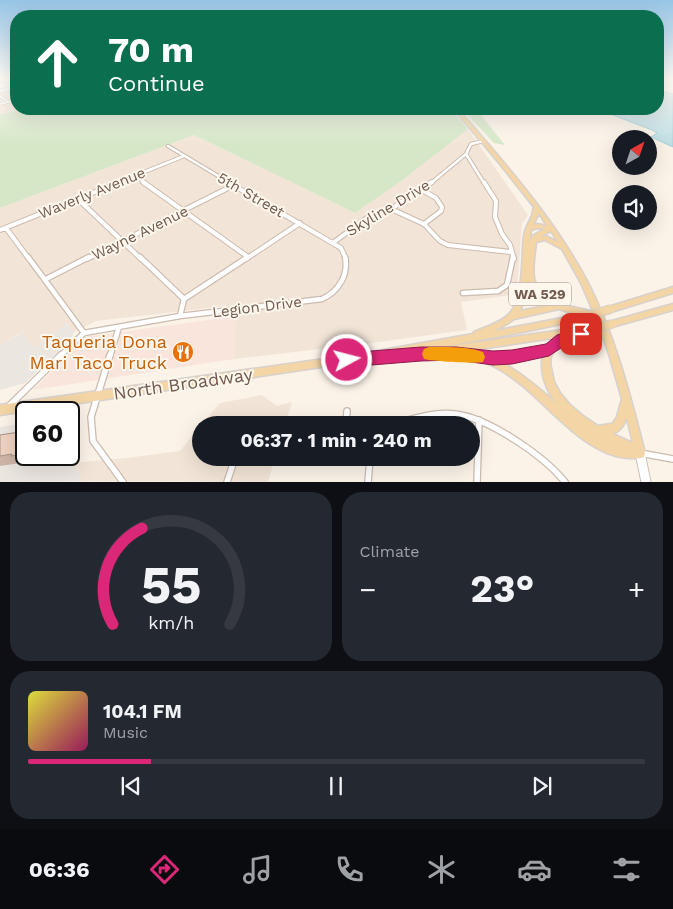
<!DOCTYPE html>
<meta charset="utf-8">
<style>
body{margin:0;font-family:"Work Sans",sans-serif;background:#242831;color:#f1f3f6;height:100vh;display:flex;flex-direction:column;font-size:19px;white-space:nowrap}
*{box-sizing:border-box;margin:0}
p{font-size:16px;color:#9ea1a6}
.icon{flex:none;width:28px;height:28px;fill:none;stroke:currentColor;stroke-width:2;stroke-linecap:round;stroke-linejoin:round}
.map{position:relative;height:482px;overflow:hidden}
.drawer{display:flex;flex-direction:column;gap:10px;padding:10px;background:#0d0f14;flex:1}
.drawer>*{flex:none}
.banner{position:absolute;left:10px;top:10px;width:654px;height:105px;border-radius:20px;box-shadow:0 5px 20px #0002;background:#0b6e4f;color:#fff;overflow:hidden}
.needle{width:32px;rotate:40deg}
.buttons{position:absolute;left:612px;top:130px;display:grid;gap:10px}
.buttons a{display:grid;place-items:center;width:45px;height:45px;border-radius:50%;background:#171b24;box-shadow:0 5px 20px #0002;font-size:25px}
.speed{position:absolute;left:15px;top:401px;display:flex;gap:10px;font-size:25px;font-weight:700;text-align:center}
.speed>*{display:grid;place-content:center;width:65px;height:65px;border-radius:50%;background:#171b24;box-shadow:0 5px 20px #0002;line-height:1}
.speed .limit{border:2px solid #111;border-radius:8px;background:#fff;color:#111}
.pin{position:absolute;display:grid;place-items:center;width:42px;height:42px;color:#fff;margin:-21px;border-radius:10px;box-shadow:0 2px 8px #0006}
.me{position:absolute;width:55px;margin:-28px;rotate:83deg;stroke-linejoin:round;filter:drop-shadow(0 0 4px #0008)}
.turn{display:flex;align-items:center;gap:18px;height:105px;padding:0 15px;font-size:22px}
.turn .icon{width:65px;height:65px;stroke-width:2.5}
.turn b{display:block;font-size:35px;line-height:42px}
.big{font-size:38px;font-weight:700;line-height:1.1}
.drawer .widget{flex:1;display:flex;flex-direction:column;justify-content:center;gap:8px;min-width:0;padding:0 18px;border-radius:20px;background:#242831}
.drawer .dial{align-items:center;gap:0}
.dial svg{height:130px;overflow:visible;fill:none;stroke:#363941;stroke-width:7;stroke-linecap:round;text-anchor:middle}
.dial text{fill:#f1f3f6;stroke:none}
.song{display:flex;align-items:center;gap:15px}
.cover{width:60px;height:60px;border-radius:8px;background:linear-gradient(135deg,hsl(60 70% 55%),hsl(330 70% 35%))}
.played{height:5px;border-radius:2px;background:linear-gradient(90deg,#db2777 20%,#363941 20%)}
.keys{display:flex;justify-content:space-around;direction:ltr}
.heat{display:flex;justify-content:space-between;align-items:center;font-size:28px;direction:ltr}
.drawer .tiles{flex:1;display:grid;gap:10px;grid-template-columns:1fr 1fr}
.widget:last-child{grid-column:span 2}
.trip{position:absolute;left:192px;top:416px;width:288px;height:50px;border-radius:25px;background:#171b24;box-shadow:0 5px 20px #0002;font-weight:700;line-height:50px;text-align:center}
.menu{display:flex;height:80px;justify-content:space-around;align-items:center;background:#090b0e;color:#9ea1a6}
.menu .icon{width:35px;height:35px}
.menu .current{color:#db2777}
.menu b{font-size:22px;color:#f1f3f6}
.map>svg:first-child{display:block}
.residential{fill:#f2e5d7}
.commercial{fill:#fae5dd}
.industrial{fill:#ece6e1}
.green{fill:#d5e7c7}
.water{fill:#bedee3;stroke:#a5cdd4}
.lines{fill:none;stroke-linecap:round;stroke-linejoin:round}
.minor-far4-casing{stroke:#ccbbaf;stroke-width:3}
.minor-far3-casing{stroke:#ccbbaf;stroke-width:4.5}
.minor-far2-casing{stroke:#ccbbaf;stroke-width:6}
.minor-far1-casing{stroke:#ccbbaf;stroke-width:7}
.minor-casing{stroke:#ccbbaf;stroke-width:8}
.tertiary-casing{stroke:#ccbbaf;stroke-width:4}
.secondary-far1-casing{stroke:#d0bdaf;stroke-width:4.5}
.secondary-casing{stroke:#d0bdaf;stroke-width:11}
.primary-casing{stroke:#d8d1cd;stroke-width:3}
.minor-far4{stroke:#fff;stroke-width:2}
.minor-far3{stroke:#fff;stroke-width:2.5}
.minor-far2{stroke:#fff;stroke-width:4}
.minor-far1{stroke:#fff;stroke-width:4.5}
.minor{stroke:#fff;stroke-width:5.5}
.tertiary{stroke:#fff;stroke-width:2.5}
.secondary-far1{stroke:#fff;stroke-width:3}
.secondary{stroke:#fff;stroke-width:9}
.primary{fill:#f3d5a6;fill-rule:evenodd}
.primary-bridge-casing{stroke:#d8d1cd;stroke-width:10;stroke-linecap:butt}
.primary-bridge{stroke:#f3d5a6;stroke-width:8}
.wall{fill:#cdb5a7}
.shaded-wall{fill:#a79388}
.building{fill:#eed2c2;stroke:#a79388}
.route{fill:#db2777;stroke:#8e194d}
.slow{fill:#f59e0b}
.labels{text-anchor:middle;stroke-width:4;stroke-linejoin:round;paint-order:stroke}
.shield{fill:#fdf7ee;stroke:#9c897e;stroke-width:1}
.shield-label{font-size:14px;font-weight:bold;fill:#725a4e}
.street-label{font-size:15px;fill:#725a4e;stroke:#fdf7ee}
.near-food-label{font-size:18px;fill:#c56008;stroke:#fdf7ee;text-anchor:end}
.near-street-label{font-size:18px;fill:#725a4e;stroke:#fdf7ee}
</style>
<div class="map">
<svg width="673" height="482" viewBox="0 0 673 482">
<rect width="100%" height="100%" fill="#fbf3e8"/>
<path class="residential" d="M16,88V109H23L0,115V92Z
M468,129L528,215L522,224L517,291L512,295L461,302L467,330L371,343L234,359L235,305L96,321L74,332L67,323L37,346L32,347L22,332L0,345V208L194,135L355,213Z
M262,395L277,406L292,402L285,425H201L220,403Z
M201,425V458H275L268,482L83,481L72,463L126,458L180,451Z"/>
<path class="commercial" d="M236,316L234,359L33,390L85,337Z"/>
<path class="industrial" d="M67,323L74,332L71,339L25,383L0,390V345L23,332L32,347L37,346Z
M69,416L75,417L80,425L72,462L83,481L0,482V427L26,423V455H69Z"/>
<path class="green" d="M23,109H451L468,129L401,181L355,213L194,135L0,208V115Z
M462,109H476L505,145L494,143Z"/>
<path class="water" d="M658,89L673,94V147L651,137L657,133L652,130L597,109H658Z"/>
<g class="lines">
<g class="minor-far4-casing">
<path id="minor-far4" d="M0,96L8,102
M0,104L16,100"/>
</g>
<g class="minor-far3-casing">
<path id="minor-far3" d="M168,146L230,183
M466,154L471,144L483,141
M466,154L484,183
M135,176L145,183
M117,183L184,156
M431,183L466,154"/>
</g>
<g class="minor-far2-casing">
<path id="minor-far2" d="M143,182L248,257
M228,182L341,248L346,259
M484,182L496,201L495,217L502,234L510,245L514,259
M422,190L436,198L442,207L441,211L424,224
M78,199L141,259
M391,209L424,224L440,241L448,245L511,252
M6,228L29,259
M0,230L120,182
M334,242L367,218L391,209L432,182
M87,259L234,185
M246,259L300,223"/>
</g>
<g class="minor-far1-casing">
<path id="minor-far1" d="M28,257L84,333L60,356
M140,257L184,299L180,316
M46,279L89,257
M463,293L498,291L507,285L513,257
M184,299L248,257
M84,333L180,316L322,299C338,292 349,275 345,257
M110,356L119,327"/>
</g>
<g class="minor-casing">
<path id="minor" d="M110,355L91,417L93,441L123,482
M9,406L61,355
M346,425L347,411
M387,425C409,421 433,411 455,414C489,418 544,456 565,482
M640,453L673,459
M227,482L235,458
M368,482L370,458
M477,482L479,420"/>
</g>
<g class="tertiary-casing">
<path id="tertiary" d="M0,81L16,80"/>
</g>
<g class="secondary-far1-casing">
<path id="secondary-far1" d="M0,91L16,87"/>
</g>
<g class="secondary-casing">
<path id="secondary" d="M640,453L646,482"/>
</g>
<g class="primary-casing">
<path id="primary" d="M454,109H458C505,164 553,217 587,281C615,335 630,395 645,453L644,457C639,459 634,458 629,458C588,456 552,410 523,386C513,378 502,370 491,365C465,353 420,357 392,360L389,359L388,357L0,415V405L366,353L473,334L474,332C486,327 500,323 509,314C525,298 521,257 524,236C525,229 528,224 531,218C533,214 533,210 534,207L500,164ZM539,213L547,226L537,224L533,225ZM537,228L545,229C534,234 530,236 529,247L531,230ZM551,231L558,242L546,236L540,237ZM545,240L562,249L581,283L599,325H597L450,346L447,347L446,350H427L523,332L594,317L595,315L593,312C573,306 538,304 534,278C532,266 535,253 536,242ZM528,280C532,292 538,299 550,305L520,311L524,300ZM559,309L578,315L494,331L507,324L514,319ZM600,329L609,354L622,399L617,417L613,423L611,424L598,426L583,416L570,405L560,393L554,382L550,363L551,357L554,350L559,346L565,342L588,335L589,333L597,331ZM560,337L550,343L547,347L512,353L484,355L466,351ZM543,355C539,371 546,391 557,404C539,388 521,373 500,361H512ZM627,418L633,443L613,434C621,430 623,426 627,418Z
M673,287V293L611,312L608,311L607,309L608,307Z
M673,304V310L612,327L609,326L608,324L609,322L612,321Z"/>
</g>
<use href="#minor-far4" class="minor-far4"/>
<use href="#minor-far3" class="minor-far3"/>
<use href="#minor-far2" class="minor-far2"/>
<use href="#minor-far1" class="minor-far1"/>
<use href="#minor" class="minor"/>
<use href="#tertiary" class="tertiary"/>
<use href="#secondary-far1" class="secondary-far1"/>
<use href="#secondary" class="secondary"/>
<use href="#primary" class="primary"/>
<g class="primary-bridge-casing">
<path id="primary-bridge" d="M591,315L611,309
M597,328L612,324"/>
</g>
<use href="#primary-bridge" class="primary-bridge"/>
</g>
<path class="wall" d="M26,431V455H43L39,463L24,465L21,463L0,466V435Z"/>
<path class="shaded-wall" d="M28,455H43L39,463Z"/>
<path class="building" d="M26,431V454L11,456L12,454L0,456V435Z"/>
<linearGradient id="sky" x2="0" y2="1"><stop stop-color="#97c5e6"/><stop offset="0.54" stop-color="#fdfaf5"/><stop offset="1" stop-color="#fdfaf5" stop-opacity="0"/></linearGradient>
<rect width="673" height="145" fill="url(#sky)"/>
<path class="route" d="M581,328L586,330L589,334L586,339L567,344L549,356L512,364L493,365L456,360L421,361L347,367L341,365L339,360L341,355L347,353L421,347H456L493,351L512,350L546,344L557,335Z"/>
<path class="slow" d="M429,347C447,347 466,346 483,352L485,357L483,362C477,364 430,361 424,359L422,354L424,349Z"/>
<defs>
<g id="restaurant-disc" transform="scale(1.125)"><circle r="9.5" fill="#e8710a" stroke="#fdf7ee"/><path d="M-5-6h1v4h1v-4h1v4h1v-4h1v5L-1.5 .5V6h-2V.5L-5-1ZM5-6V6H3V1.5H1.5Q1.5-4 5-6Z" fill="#fff"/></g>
</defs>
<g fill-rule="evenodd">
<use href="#restaurant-disc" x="183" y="352"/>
</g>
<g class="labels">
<rect class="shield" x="509" y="282.5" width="62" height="23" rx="4"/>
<g class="shield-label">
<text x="540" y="299">WA 529</text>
</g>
<g class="street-label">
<text transform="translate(92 193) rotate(-22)" y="5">Waverly Avenue</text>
<text transform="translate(251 195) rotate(30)" y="5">5th Street</text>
<text transform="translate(388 208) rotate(-31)" y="5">Skyline Drive</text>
<text transform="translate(140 233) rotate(-26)" y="5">Wayne Avenue</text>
<text transform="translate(257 307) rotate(-7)" y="5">Legion Drive</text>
</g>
<g class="near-food-label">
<text x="167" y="348">Taqueria Dona<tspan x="167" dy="21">Mari Taco Truck</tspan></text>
</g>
<g class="near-street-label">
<text transform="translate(183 384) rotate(-8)" y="6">North Broadway</text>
</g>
</g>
</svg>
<div class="buttons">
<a><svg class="needle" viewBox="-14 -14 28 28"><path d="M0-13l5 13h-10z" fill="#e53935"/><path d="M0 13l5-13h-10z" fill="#9ea1a6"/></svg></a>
<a><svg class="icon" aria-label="sound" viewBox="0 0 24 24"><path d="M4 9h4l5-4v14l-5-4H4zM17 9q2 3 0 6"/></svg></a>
</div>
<div class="speed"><div class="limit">60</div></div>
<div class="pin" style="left:581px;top:334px;background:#d93025"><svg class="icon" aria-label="arrive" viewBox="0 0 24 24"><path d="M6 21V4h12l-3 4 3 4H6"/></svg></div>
<svg class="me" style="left:347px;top:360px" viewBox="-20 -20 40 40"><circle r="17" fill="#db2777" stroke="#fff" stroke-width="3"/><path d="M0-11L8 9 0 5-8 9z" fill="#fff"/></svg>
<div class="trip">06:37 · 1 min · 240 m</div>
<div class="banner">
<div class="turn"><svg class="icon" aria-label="ahead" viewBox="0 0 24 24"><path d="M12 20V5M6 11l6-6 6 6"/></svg><div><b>70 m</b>Continue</div></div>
</div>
</div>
<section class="drawer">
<div class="tiles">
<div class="widget dial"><svg viewBox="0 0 100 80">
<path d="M14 69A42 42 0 1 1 86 69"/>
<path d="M14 69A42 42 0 0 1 32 10" stroke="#db2777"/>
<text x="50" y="56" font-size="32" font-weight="700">55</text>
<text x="50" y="72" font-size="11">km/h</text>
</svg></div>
<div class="widget"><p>Climate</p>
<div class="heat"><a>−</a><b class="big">23°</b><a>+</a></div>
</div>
<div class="widget">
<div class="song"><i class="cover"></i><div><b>104.1 FM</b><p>Music</p></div></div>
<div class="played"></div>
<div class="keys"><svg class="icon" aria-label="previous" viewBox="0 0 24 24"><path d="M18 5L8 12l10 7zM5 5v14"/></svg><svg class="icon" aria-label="pause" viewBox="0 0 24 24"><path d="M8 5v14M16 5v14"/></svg><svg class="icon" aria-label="next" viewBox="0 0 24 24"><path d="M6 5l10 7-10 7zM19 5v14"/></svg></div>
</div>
</div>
</section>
<nav class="menu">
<b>06:36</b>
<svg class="icon current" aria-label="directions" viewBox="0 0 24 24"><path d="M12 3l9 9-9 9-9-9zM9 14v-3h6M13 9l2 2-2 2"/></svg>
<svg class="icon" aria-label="music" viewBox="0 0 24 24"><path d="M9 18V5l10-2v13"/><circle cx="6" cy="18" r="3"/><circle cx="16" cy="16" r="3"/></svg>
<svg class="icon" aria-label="phone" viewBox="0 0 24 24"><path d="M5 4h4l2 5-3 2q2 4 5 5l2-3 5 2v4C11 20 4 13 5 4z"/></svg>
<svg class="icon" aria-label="climate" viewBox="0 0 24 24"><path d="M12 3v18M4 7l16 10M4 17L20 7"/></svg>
<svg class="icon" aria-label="car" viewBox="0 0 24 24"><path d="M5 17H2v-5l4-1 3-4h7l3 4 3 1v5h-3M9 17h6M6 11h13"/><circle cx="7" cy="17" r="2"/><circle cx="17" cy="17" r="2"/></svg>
<svg class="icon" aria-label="filters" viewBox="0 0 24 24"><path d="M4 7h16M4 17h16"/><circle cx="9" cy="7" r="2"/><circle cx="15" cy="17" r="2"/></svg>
</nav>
